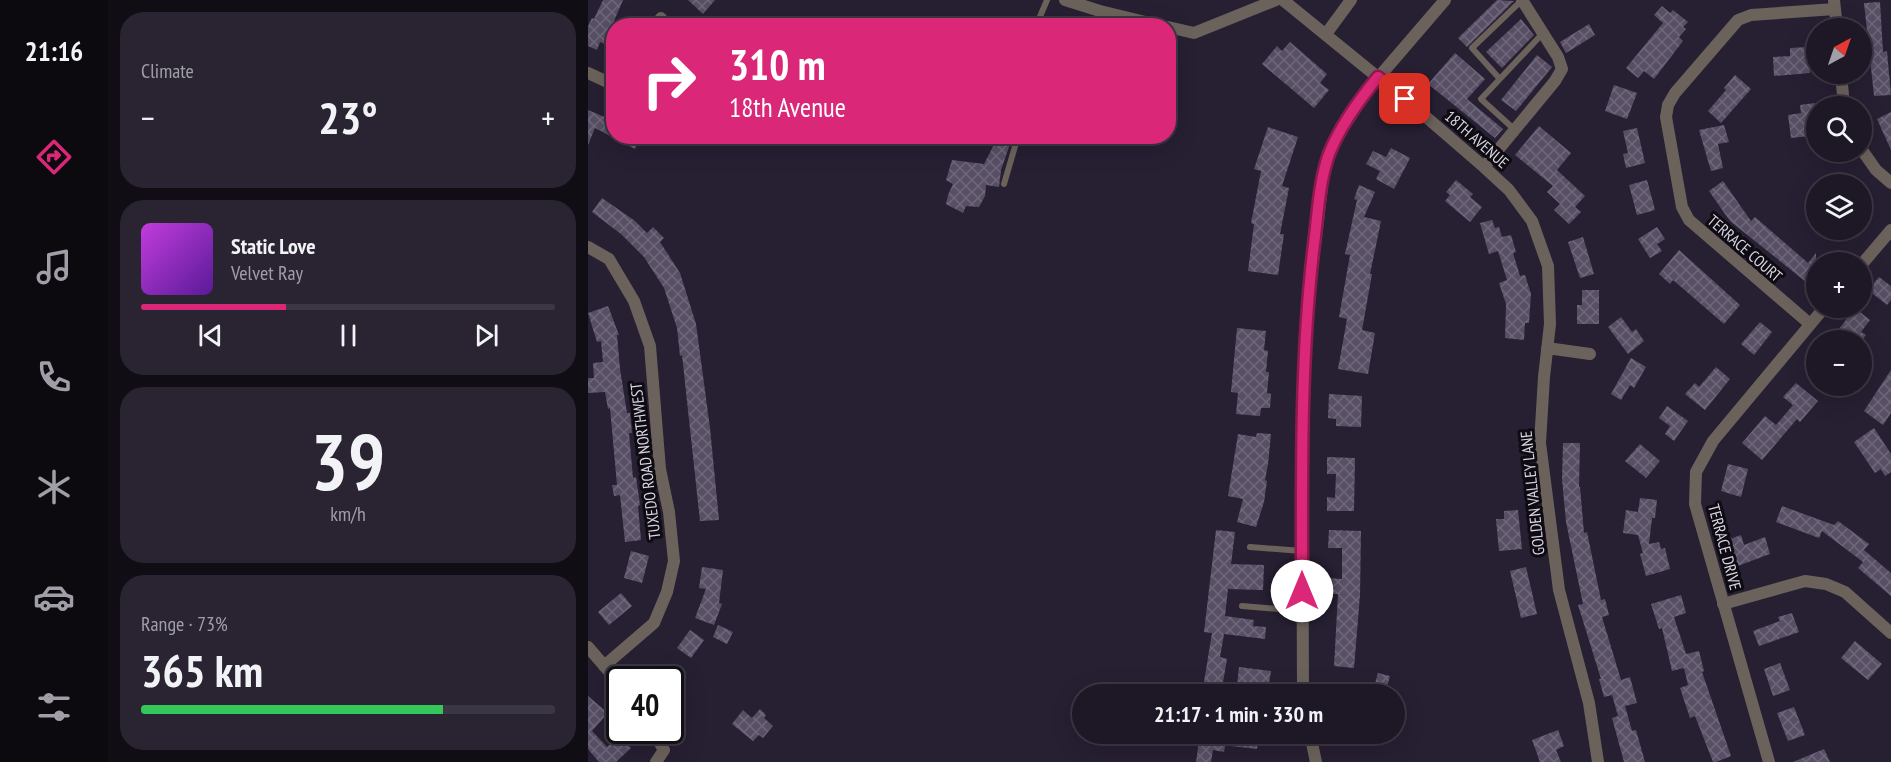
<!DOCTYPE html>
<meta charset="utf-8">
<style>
body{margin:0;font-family:"PT Sans Narrow",sans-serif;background:#2a2432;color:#f1f3f6;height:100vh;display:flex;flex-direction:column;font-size:22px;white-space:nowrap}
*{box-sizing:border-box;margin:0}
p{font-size:20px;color:#a09fa7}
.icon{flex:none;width:33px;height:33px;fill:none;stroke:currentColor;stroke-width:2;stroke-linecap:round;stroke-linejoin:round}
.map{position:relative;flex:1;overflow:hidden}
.side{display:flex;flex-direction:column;gap:12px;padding:12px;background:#100d15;width:480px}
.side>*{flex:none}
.guide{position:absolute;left:18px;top:18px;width:570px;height:126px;border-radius:24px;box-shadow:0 6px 24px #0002,0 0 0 2px #3b3643;background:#db2777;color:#fff;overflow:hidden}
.needle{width:39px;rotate:40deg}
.fabs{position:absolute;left:1218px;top:18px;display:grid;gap:12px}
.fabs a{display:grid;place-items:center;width:66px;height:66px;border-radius:50%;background:#1d1726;box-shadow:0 6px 24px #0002,0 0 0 2px #3b3643;font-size:30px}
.speed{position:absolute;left:18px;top:666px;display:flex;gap:12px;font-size:30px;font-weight:700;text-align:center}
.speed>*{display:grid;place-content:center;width:78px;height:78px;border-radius:50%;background:#1d1726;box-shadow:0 6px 24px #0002,0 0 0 2px #3b3643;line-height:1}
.speed .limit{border:3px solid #111;border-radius:9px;background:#fff;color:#111}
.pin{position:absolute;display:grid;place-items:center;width:51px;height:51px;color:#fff;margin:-26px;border-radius:12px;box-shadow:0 3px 9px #0006}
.me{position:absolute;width:66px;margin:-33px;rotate:0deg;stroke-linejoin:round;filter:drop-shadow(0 0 4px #0008)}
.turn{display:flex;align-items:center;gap:21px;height:126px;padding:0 24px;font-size:27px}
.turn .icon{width:78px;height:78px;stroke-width:2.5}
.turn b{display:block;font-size:42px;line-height:51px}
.big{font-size:45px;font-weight:700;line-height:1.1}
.side .widget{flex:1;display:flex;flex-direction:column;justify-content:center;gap:9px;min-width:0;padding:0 21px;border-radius:24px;background:#2a2432}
.side .dial{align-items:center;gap:0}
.dial b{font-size:78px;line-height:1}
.song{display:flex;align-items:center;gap:18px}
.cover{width:72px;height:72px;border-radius:9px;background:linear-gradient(135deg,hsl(290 70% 55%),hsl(270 70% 35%))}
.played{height:6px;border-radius:3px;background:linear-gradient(90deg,#db2777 35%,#3b3643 35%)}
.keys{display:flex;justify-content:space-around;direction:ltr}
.heat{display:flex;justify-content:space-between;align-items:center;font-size:33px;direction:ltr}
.charge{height:9px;border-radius:4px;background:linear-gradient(90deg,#34c759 73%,#3b3643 0)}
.trip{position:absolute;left:484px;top:684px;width:333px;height:60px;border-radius:30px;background:#1d1726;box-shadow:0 6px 24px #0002,0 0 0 2px #3b3643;font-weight:700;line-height:60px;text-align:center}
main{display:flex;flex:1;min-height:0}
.tabs{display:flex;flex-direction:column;width:108px;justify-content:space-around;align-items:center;background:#0c090f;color:#a09fa7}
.tabs .icon{width:42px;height:42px}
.tabs .current{color:#db2777}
.tabs b{font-size:27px;color:#f1f3f6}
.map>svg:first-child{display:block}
.building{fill:url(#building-cross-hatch)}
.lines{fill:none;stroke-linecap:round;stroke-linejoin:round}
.service{stroke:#6c625c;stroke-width:6}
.minor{stroke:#6c625c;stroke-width:12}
.tertiary{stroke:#6c625c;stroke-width:12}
.route-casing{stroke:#8e194d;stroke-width:15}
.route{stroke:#db2777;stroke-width:10}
.labels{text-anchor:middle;stroke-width:6;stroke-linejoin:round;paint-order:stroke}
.street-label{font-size:16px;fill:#dad5e1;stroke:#0e0b13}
</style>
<main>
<nav class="tabs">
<b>21:16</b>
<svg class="icon current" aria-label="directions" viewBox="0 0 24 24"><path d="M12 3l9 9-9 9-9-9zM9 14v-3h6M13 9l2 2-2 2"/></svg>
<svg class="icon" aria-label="music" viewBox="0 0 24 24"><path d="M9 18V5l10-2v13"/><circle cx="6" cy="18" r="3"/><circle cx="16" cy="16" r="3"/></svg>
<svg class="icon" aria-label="phone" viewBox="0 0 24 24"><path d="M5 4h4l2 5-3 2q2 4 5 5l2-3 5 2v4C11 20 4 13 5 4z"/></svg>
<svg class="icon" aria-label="climate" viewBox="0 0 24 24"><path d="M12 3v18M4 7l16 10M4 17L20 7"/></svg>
<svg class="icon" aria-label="car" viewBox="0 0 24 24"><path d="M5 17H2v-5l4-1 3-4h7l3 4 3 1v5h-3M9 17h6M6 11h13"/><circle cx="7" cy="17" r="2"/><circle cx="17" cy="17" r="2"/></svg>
<svg class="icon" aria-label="filters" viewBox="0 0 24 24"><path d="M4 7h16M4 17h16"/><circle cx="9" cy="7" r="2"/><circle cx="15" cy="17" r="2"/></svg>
</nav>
<section class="side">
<div class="widget"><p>Climate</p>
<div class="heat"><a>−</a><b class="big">23°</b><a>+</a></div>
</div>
<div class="widget">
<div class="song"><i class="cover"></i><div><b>Static Love</b><p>Velvet Ray</p></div></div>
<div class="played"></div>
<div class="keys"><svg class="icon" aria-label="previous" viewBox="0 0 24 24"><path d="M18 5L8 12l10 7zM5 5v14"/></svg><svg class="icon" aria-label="pause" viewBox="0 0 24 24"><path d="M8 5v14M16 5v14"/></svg><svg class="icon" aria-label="next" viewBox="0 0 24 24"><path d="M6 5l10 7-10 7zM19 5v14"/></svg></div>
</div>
<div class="widget dial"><b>39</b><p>km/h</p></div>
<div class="widget"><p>Range · 73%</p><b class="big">365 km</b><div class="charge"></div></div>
</section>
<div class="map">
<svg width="1303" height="762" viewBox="0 0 1303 762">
<defs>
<pattern id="building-cross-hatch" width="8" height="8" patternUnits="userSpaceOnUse" patternTransform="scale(1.5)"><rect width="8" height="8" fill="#584f65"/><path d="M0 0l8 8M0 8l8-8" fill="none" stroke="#6f677b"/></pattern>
</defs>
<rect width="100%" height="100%" fill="#271f32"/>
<path class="building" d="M15,0H35L26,21V39L22,46L12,42L9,50L0,46V26L4,18L6,19Z
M100,0H127L115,14Z
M909,0L926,1L879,47L870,38Z
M1292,2L1295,52L1299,51L1303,95L1286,96L1276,3Z
M1074,6L1082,13L1085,10L1100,22L1095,27L1098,29L1091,37L1095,41L1066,79L1056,71L1050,78L1038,68L1075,23L1066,15Z
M933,19L946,35L914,68L898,52Z
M1001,24L1007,35L978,53L972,42Z
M702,42L739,74L732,83L741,90L726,108L674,64L689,46L694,51Z
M1220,47L1222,73L1186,76L1185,57L1202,56V48Z
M867,53L897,79L879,99L915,129L907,138L840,84Z
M949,55L964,67L928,111L913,100Z
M1147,75L1163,89L1133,123L1120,111L1138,90L1136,88Z
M1026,85L1049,93L1039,119L1017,111Z
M1227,103L1228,122L1220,123L1222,136L1203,138L1200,115L1213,113L1212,105Z
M0,110L26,121V136H53L47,149L7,128L0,145Z
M1303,112V150L1289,119Z
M1136,125L1141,142L1130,144L1135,168L1123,171L1111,130Z
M951,126L983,153L969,170L997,196L987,207L993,212L981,224L966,210L972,204L959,192L965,186L927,155Z
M680,127L710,137L694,186L701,188L692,234H696L690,275L660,271L666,224L663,223L673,171L666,169Z
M1049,128L1057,163L1038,168L1035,154L1040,153L1035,131Z
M410,137L422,144L413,170L411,187L398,185L397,196L391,207L378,206L375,213L358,204L360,195L365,184L358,180L364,160L396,164Z
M803,148L822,158L806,189L788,179L792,171L778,164L785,151L798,157Z
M868,180L885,194L882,197L894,207L882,222L857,201L862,195L858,192Z
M1059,180L1067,210L1049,215L1041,185Z
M1135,181L1163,221L1167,217L1220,263L1228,253V279L1223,286L1142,221L1121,191Z
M771,185L787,192L776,217L793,221L782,274H784L774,330L787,333L780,374L750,369L759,319L751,317L762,255L757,254L769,200L766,199Z
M14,198L47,221L59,233L65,227L76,238L72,242L92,273L108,324L122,428L131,520L112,521L94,355L92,356L89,328L76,288L56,257L33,234L4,212Z
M904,220L907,228L911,227L914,237L923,235L928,252L925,253L932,276L937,275L943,294L941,323H937L936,340L917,338L918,304L911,283L919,280L910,251L901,254L892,223Z
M1069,227L1077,239L1069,244L1074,251L1062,258L1050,239Z
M995,237L1006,274L992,278L980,242Z
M1091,250L1152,305L1136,324L1085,280L1082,284L1071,274Z
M1291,277L1303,286V300L1299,305L1280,290Z
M994,290H1011V324H989V305H994Z
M20,306L31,335H29L32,369L39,413H42L44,433H41L45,478L48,477L52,505L50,506L53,540L37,542L32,495L26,496L24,485H29L22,408L20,409L17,392L0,393V378H6L5,363L15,362L13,341L9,342L0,313Z
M1267,308L1282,320L1273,332L1278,335L1274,340H1265L1251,329Z
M1033,317L1044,332L1048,329L1056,341L1040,354L1020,327Z
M1172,322L1184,332L1166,355L1153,344Z
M649,328L678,331L676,350L680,351L678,372H681L679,393L683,394L682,408H673L672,416L648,414L650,393L643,392Z
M1043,358L1058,367L1046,388L1042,385L1033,400L1023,394Z
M1128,367L1142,379L1117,410L1097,394L1107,383L1111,387Z
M1303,370V413L1295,425L1276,411Z
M1208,383L1230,401L1212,422L1209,419L1174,460L1154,443L1177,416L1188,425L1205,405L1195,397Z
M741,394L774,396L773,427L748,426V419L740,418Z
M1079,406L1100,421L1086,441L1077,434L1082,426L1071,418Z
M1286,428L1303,454V472L1297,476L1293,469L1287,473L1266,442Z
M669,433L683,434L680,464L677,480L679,481L676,502L668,527L649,522L655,499L640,496L650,434L668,437Z
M975,443H992L991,487H992L996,533L999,532L1013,600L1017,599L1021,615L1014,617L1033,680L1042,677L1049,703L1037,706L1044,731L1048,730L1057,762H1036L1024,718L1030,716L1024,695L1016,697L1011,679H1013L990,605L995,604L978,522L974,479Z
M1052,444L1072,461L1058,478L1037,461Z
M739,457L767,458L766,511H739V497L747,498L748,474H739Z
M1140,464L1160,469L1153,497L1133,491Z
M1052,498L1069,500L1067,518H1064L1061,544L1071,542L1073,549L1077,548L1082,569L1058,576L1052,554L1055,553L1050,535L1035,533L1038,510L1050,512Z
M1194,506L1246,525L1250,521L1281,544L1276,550L1303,573V596L1270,568L1275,562L1234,531L1231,538L1188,522Z
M930,510L934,549L911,551L908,519H916V511Z
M628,530L647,532L643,564L676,565L675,590L640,589L637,616L666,620L665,626L678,627L677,639L636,634L632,657L639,659L633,694H614L624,633L616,632Z
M741,530L773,531L772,595L766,668L746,666L750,594H740L741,578L754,579V548H740Z
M1153,535L1156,545L1177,537L1182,554L1147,567L1137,541Z
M43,551L61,556L54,583L36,578Z
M114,567L135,570L131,603L134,604L126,625L107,618L118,589L111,588Z
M938,567L949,614L933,618L922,571Z
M33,593L44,606L21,625L10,612Z
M1093,595L1098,613L1086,617L1098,654L1111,651L1116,671L1114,672L1143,756L1128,762H1125L1107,716L1102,718L1092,688L1100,685L1096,668L1084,671L1074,628L1071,629L1063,604Z
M1204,613L1211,632L1171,646L1165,631L1192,621L1190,617Z
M130,625L145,632L139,644L125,637Z
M102,630L116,640L103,658L89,648Z
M1267,641L1294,664L1280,680L1253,658Z
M1192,663L1202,690L1185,696L1176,669Z
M651,667L683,671L681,683L685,684L684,694H648Z
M74,669L97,690L82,705V680H64Z
M790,673L802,676L797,694H784Z
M0,696L20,713L4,731L19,747L31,736L43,748L28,762H11L0,749Z
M1206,707L1217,735L1200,741L1189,713Z
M172,709L178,715L176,718L185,726L175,738L171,735L165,741L144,724L155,710L164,718Z
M970,730L976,746L968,750L973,762H952L944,740Z
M612,734H626V738L638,740L636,752L625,750L623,762H608Z
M644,734L671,736L669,749L643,746Z
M1236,749L1242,762H1205Z"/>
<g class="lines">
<path class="service" d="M448,26L459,0
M911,78L884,48L934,0
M927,130L893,99L956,32
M387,137V136
M416,184L430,136
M662,547L714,551
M654,606L714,611"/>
<path class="minor" d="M477,0L512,11L574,26
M695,0L830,110L896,167L921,190L944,221L960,266L962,324L956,377L952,443L971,590L1001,703L1010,762
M1246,0L1249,28
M69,26L73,18
M580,27L606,33L688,0
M738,34L763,0
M0,73L26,85
M1253,74L1256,106
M1274,150L1288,170L1303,183
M896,167L967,81L974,69L970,57L934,0
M0,247L21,259L46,301L62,346L72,469L81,512L86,561L79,592L66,623L16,666
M1274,264L1303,230
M1222,324L1101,220L1094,207L1078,117L1080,105L1087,93L1150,20L1163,15L1247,9
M959,348L1002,354
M1135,604L1217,581L1238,584L1257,592L1303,633
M0,647L32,684
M64,730L76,750L68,762
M1181,762L1107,504L1108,472L1125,441L1236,308"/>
<path class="tertiary" d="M715,694L714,420L719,312L735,178L741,155L751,134L778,92L857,0
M722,734L728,762"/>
</g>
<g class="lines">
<g class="route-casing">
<path id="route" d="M714,591C714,475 712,359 726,244C730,214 731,182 741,154C752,126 771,100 790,77L817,99"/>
</g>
<use href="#route" class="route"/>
</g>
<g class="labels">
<g class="street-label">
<text transform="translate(889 139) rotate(41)" y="6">18TH AVENUE</text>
<text transform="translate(1157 248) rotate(41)" y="6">TERRACE COURT</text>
<text transform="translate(57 461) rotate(-97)" y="6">TUXEDO ROAD NORTHWEST</text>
<text transform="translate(944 493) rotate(-96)" y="6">GOLDEN VALLEY LANE</text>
<text transform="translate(1137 547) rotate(75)" y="6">TERRACE DRIVE</text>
</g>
</g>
</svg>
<div class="fabs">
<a><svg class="needle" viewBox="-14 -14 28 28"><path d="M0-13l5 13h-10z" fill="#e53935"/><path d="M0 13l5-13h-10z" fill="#a09fa7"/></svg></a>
<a><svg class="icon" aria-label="search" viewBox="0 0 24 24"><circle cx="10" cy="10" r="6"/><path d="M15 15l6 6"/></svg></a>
<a><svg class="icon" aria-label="layers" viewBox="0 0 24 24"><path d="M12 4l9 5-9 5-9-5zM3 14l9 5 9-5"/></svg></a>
<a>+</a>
<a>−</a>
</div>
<div class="speed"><div class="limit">40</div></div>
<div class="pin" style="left:817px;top:99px;background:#d93025"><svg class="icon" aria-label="arrive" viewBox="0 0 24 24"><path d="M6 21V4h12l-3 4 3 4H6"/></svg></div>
<svg class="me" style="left:714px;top:591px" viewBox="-20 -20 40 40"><circle r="19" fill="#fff"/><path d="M0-13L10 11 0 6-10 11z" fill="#db2777"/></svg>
<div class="trip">21:17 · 1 min · 330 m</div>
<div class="guide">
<div class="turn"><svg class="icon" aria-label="right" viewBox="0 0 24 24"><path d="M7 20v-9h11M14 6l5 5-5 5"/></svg><div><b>310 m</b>18th Avenue</div></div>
</div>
</div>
</main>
